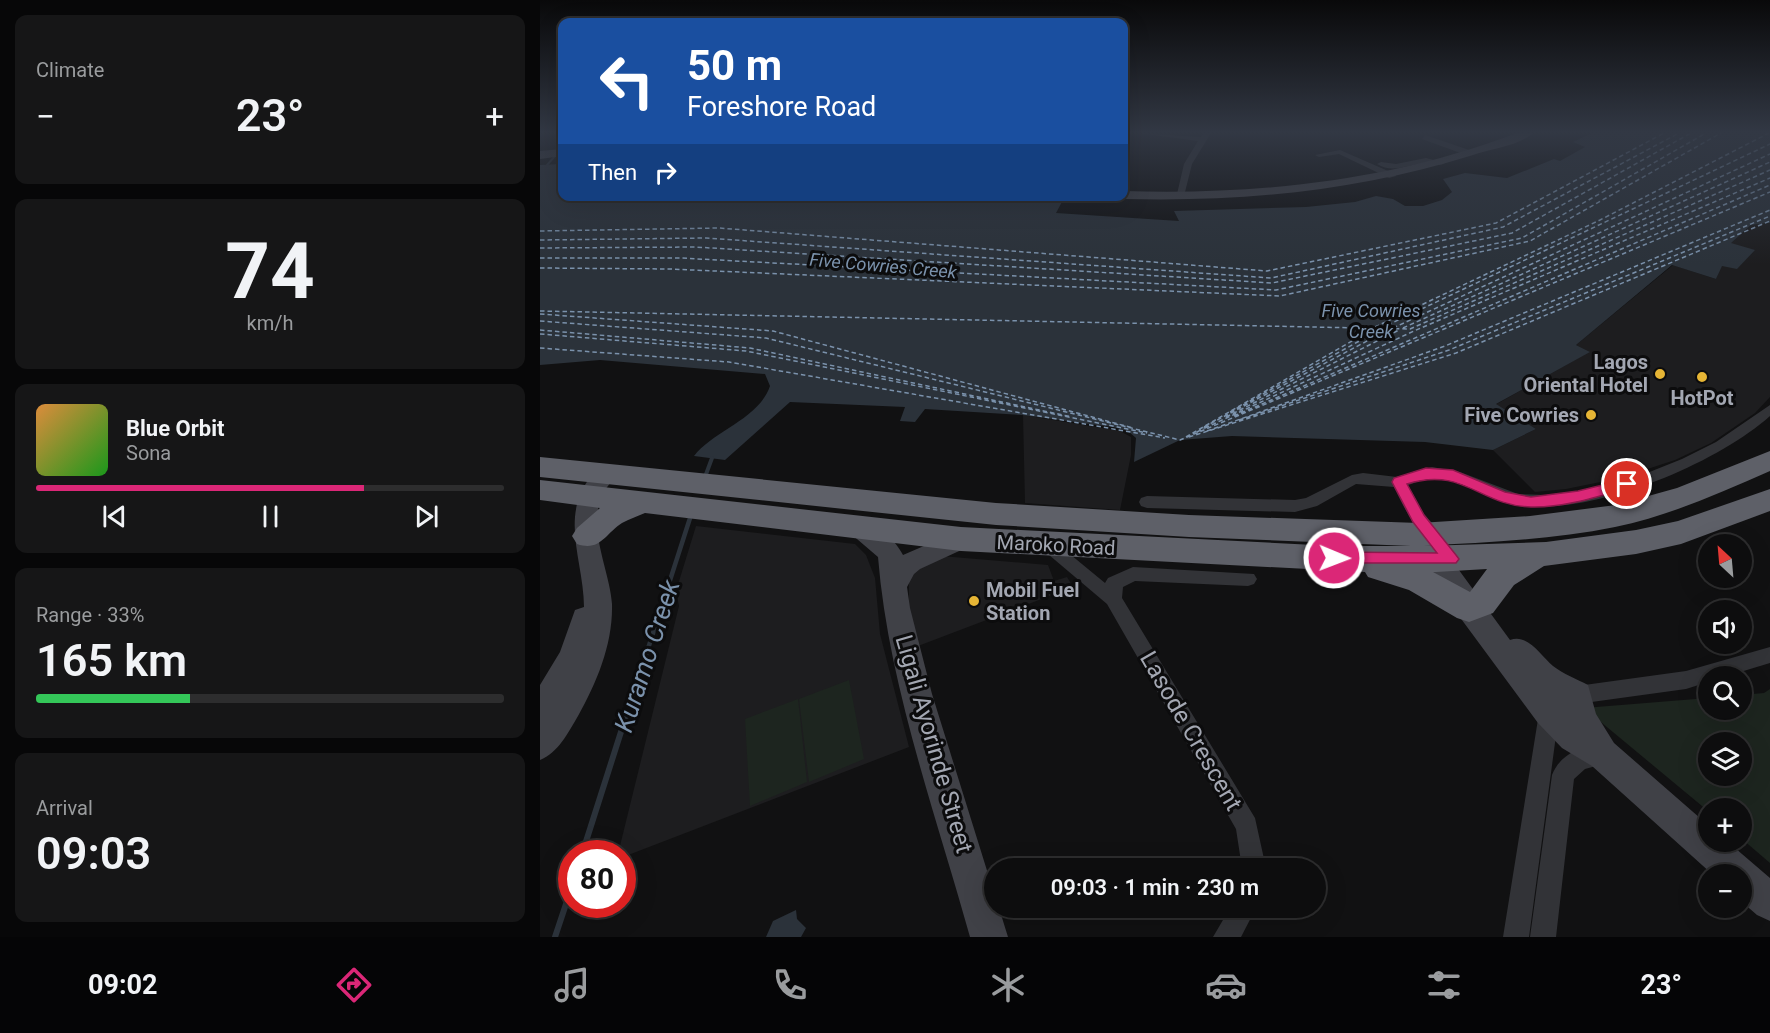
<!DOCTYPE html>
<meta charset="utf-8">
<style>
body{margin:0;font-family:Roboto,sans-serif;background:#161617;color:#f1f3f6;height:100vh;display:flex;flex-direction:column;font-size:22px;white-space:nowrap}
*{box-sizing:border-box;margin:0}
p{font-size:20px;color:#9a9c9e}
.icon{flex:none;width:33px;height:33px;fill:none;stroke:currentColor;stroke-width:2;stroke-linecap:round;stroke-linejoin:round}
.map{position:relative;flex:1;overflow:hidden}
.sheet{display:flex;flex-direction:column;gap:15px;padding:15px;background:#070708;width:540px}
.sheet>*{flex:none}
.top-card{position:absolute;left:18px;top:18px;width:570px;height:183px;border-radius:12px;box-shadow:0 6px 24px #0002,0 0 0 2px #2d2d2e;background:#1a4fa0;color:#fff;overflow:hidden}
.needle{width:39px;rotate:334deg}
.tools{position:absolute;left:1158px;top:534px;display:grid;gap:12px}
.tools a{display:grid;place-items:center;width:54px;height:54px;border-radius:50%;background:#0d0d0e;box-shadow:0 6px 24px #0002,0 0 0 2px #2d2d2e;font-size:30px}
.speed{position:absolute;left:18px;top:840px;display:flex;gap:12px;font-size:30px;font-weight:700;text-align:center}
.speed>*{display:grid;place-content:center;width:78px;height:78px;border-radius:50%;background:#0d0d0e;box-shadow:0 6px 24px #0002,0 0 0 2px #2d2d2e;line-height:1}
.speed .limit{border:9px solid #d22;background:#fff;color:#111}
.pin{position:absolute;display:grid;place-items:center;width:51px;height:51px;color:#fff;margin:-26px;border:3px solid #fff;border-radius:50%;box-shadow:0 2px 6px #0007}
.me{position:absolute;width:66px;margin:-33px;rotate:91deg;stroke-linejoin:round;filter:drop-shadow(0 0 4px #0008)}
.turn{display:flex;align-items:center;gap:21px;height:126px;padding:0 30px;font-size:27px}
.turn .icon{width:78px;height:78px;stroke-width:2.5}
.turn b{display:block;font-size:42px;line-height:51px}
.then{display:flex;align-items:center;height:57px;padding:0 30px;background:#0003;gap:12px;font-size:22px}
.big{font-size:45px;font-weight:600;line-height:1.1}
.sheet .widget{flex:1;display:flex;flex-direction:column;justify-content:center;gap:9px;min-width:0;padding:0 21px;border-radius:12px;background:#161617}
.sheet .dial{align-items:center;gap:0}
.dial b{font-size:78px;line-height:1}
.song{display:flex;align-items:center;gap:18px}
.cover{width:72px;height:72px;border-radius:9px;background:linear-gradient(135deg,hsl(30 70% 55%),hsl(120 70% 35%))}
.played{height:6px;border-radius:3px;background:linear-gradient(90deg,#db2777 70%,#2d2d2e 70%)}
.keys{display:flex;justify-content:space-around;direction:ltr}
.heat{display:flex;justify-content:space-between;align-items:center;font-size:33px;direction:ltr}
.charge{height:9px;border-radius:4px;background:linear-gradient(90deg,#34c759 33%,#2d2d2e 0)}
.trip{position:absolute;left:444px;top:858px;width:342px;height:60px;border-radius:30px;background:#0d0d0e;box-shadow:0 6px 24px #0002,0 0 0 2px #2d2d2e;font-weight:600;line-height:60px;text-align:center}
.dock{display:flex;height:96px;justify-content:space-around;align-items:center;background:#050506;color:#9a9c9e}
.dock .icon{width:42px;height:42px}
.dock .on{color:#db2777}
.dock b{font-size:27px;color:#f1f3f6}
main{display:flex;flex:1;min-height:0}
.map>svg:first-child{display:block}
.built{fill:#1d1d1f}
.green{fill:#1d251f;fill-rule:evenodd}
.water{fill:#2b323a}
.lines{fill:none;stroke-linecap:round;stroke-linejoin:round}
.stream-far3{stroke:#2b323a;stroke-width:2}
.stream-far2{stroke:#2b323a;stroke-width:4}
.stream-far1{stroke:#2b323a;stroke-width:4.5}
.stream{stroke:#2b323a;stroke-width:6}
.ferry{stroke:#7b92ac;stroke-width:1.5;stroke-dasharray:4.5 3;stroke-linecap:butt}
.street{fill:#323337;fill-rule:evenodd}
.secondary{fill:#404147;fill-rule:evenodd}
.highway{fill:#5e6068;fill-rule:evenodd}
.route{fill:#db2777;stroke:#8e194d;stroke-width:1.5}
.poi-dot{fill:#e6b535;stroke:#0c0c0d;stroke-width:2}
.labels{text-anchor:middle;stroke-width:6;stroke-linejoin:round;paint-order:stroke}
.far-water-label{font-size:18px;font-style:italic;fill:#7b92ac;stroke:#0c0c0d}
.poi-label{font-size:20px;font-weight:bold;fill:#a3a7b2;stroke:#0c0c0d;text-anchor:end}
.street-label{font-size:20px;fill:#a3a7b2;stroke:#0c0c0d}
.near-street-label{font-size:24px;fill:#a3a7b2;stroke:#0c0c0d}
.near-water-label{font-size:26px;font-style:italic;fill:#7b92ac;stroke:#0c0c0d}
</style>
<main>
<section class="sheet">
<div class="widget"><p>Climate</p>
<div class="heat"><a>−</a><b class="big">23°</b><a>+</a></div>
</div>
<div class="widget dial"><b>74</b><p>km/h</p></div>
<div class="widget">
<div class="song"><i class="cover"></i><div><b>Blue Orbit</b><p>Sona</p></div></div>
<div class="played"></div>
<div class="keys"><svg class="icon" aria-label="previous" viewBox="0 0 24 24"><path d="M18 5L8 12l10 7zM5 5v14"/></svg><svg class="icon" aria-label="pause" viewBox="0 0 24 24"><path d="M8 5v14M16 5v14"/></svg><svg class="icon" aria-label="next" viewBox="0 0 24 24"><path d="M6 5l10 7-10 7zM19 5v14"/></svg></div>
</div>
<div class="widget"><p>Range · 33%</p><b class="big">165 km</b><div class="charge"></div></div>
<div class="widget"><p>Arrival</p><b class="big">09:03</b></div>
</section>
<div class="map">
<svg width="1230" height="937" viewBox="0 0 1230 937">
<rect width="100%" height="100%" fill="#111112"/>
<path class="built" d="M1230,223V397L1215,413L1171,443L1135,460L1080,478L1026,489L995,492L953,450L996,429L955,405L1049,352L1036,345L1133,265L1176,279L1190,243L1211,225Z
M483,415L580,431L591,437V455L580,510L485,503Z
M156,526L315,544L326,555L335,578L340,634L369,747L83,857L82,854H78L139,606L136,591Z
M401,556L508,565L514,581L527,577L533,587L378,646L369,607V581L379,564Z"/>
<path class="green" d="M309,680L324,759L269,782L259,699Z
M1230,689V863L1202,839V808H1168V811L1044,708L1168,698V710H1202V695L1224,693ZM1168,742H1202V776H1168Z
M258,699L267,782L210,806L205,719Z"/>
<path class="water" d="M1052,133H1230V223L1211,225L1191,243L1215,250L1197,269L1182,266L1176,279L1132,265L1036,345L1050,352L956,404L996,429L953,450L885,442L692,436L640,440L594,462L596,438L588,431L573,427L482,415L385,409L375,422L360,421L365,407L250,402L185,460L154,456C173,431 219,419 230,386L225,374L60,360L0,365V165L22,164V196H495L523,200L516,213L639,221L634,211L766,207L815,202L836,196L853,199L865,206H883L902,200L912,192L903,179L925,173L967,178L1014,159L1020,161L1045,147L1033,142Z
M256,910L257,919L266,928L261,937H226L233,921Z"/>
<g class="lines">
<path class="stream-far3" d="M7,165L16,155"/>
<path class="stream-far2" d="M165,477L172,458"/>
<path class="stream-far1" d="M95,689L151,515"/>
<path class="stream" d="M42,854L95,688
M15,937L32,886"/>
<path class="ferry" d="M0,231L179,228L727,271L956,223L1124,133
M0,240L166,238L731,278L963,227L1139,133
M0,248L155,247L732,283L972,233L1151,133
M0,258H141L736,290L982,238L1166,133
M0,268L130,269L740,296L990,241L1181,133
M0,311L870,329L1230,170
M0,314L233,331L593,428
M0,321L226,338L640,440L1230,192
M835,327L1060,220L1229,133
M853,328L1230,154
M863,328L1230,162
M0,330L210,348L532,417
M0,334L206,351L607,433
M0,348L189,362L625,438
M690,412L854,322L1230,144
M694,416L1230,185
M686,417L859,330
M699,420L909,350L1230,216
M664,427L848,330
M665,428L874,331L1230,178
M667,431L905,346L1230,210
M657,432L666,427
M646,437L831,330
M649,437L916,353L1230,221"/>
<path class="street" d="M598,133L661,137L663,133H671L652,164L644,196L637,194L644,164L658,141Z
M885,135L932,151L933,153L926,155L882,139Z
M800,150L855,174L856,176L849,178L799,154L779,157L775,155Z
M886,158L905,163C899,167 893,163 886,163C869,164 853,174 837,164L841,162L856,164Z
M1230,405V416C1175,465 1050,517 976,505C948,501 919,473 890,478C883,479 875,483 868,485L884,514L902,534L900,538C879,545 862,502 854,487L816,484L777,506L755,512L607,508L601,506L599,502L601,498L607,496L755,500L766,498L812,475L823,473L857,477L892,467L920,472L978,494L1006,495L1039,491L1107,473L1142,459L1176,442Z
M508,539L514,541L565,583L568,578L593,567L714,574L717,579L714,584L708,586L595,581L583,587L582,598L715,818L726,868H702L696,829L567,604L502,549L500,545L502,541Z
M1230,647V663L1187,676H1168V682L1146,689L1037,704L1030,702L1027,695L1030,688L1037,686L1146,671Z
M1009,703L1016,706L1019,713L989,937H963L999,713L1002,706Z
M1059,745L1067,749L1070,756L1067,763L1045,769L1034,779L1016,937H990L1012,775C1020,755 1038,747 1059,745Z
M690,908H716L701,937H673Z"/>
<path class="secondary" d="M977,133H993C979,146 951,149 933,155C818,191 704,202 584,199L578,196H584V191C718,195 851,181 977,133Z
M22,149V156L0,159V151Z
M66,465L74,468L77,473C73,481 65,488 62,496C47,529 70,571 72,604C73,644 57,682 38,716C28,733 18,753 0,760V685L20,652L35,610L44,607C44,563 20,518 49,479C54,472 57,468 66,465Z
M319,518C337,523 354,538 363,555L421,530L430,532L433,539L430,546L380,569L374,574L367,587L370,608L392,694L454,893V908H459L468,937H430C396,815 348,683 338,557L310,533L307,527L310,521Z
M888,537L897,540L970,640C988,633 1001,656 1013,666C1023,674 1037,679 1048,685L1056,714L1074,743L1168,825V842H1188L1230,878V921L1217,915L1202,902V874H1172L1052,766L1022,748L998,723L919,616L879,554L875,547L879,540Z"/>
<path class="highway" d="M1230,451V471C1180,493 1129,516 1075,527C1012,540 948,542 884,546L1006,542L1096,530L1138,521L1230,489V511L1141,544L1096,554L1004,566L974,585L953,613L929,622L917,618L869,590L828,577L825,572L421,551L105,513C98,516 89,519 82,523C65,534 60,552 37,544L32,536L37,528L60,508L0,500V480L421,527L794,546H871L649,537L456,525L0,477V457L456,503L649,515L879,523L990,516L1076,505L1137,488ZM947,569L930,592L893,572H896Z"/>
</g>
<linearGradient id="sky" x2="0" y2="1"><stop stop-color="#09090a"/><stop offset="0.5" stop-color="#323844"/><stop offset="1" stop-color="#323844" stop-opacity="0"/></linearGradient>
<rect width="1230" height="264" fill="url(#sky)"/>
<path class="route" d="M886,468L913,470L965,492L991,497L1038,491L1087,479L1094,484L1092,487C1060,496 1024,508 991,507C940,506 923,466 867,484L884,515L916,555L919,559L916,563H788L786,558L794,552L897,553L873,522L852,482L854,478Z"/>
<g class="poi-dot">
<circle cx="1120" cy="374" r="6"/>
<circle cx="1162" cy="377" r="6"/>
<circle cx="1051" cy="415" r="6"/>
<circle cx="434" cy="601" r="6"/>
</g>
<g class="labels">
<g class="far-water-label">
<text transform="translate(343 266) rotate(5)" y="6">Five Cowries Creek</text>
<text x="831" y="317">Five Cowries<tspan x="831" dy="21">Creek</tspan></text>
</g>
<g class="poi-label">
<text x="1108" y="369">Lagos<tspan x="1108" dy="23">Oriental Hotel</tspan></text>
<text x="1162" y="405" text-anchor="middle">HotPot</text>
<text x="1039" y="422">Five Cowries</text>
<text x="446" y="597" text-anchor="start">Mobil Fuel<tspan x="446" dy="23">Station</tspan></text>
</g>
<g class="street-label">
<text transform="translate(516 545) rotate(3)" y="7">Maroko Road</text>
</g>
<g class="near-street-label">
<text transform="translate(651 731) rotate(60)" y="8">Lasode Crescent</text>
<text transform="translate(394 744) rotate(74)" y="8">Ligali Ayorinde Street</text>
</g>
<g class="near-water-label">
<text transform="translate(107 656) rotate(-72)" y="9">Kuramo Creek</text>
</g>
</g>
</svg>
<div class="tools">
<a><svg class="needle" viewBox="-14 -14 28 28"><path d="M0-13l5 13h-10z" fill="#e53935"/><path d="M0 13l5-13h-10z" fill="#9a9c9e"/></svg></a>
<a><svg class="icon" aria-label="sound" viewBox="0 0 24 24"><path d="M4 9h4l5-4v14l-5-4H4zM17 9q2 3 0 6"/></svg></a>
<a><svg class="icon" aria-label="search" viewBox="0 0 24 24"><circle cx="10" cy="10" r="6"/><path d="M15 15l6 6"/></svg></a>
<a><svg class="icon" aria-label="layers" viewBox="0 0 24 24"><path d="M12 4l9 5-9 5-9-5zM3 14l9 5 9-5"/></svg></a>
<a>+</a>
<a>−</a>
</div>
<div class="speed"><div class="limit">80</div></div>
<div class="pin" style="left:1087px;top:484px;background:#d93025"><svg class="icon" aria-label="arrive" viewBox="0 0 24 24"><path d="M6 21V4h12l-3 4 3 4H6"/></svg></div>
<svg class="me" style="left:794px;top:558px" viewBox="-20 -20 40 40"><circle r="17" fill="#db2777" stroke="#fff" stroke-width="3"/><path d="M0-11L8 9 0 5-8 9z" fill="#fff"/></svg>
<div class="trip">09:03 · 1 min · 230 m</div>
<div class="top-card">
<div class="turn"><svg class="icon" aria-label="left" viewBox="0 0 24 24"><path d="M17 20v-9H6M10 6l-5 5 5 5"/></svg><div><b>50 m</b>Foreshore Road</div></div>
<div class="then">Then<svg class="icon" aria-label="right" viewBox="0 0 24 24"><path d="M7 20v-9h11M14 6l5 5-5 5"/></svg></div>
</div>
</div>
</main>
<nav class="dock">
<b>09:02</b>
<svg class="icon on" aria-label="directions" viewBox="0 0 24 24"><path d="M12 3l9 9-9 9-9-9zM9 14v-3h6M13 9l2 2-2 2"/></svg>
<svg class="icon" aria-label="music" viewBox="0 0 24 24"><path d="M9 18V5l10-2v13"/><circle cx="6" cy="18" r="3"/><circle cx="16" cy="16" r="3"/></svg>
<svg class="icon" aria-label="phone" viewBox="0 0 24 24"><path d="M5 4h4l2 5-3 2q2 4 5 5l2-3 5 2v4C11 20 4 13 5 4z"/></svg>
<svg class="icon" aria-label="climate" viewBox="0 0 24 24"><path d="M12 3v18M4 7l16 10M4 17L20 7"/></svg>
<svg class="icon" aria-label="car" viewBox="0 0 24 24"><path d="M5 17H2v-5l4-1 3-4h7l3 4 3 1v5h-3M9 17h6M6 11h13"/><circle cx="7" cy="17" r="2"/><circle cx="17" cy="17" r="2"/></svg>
<svg class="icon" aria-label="filters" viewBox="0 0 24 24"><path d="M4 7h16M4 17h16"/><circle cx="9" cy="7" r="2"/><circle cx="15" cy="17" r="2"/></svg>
<b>23°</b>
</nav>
